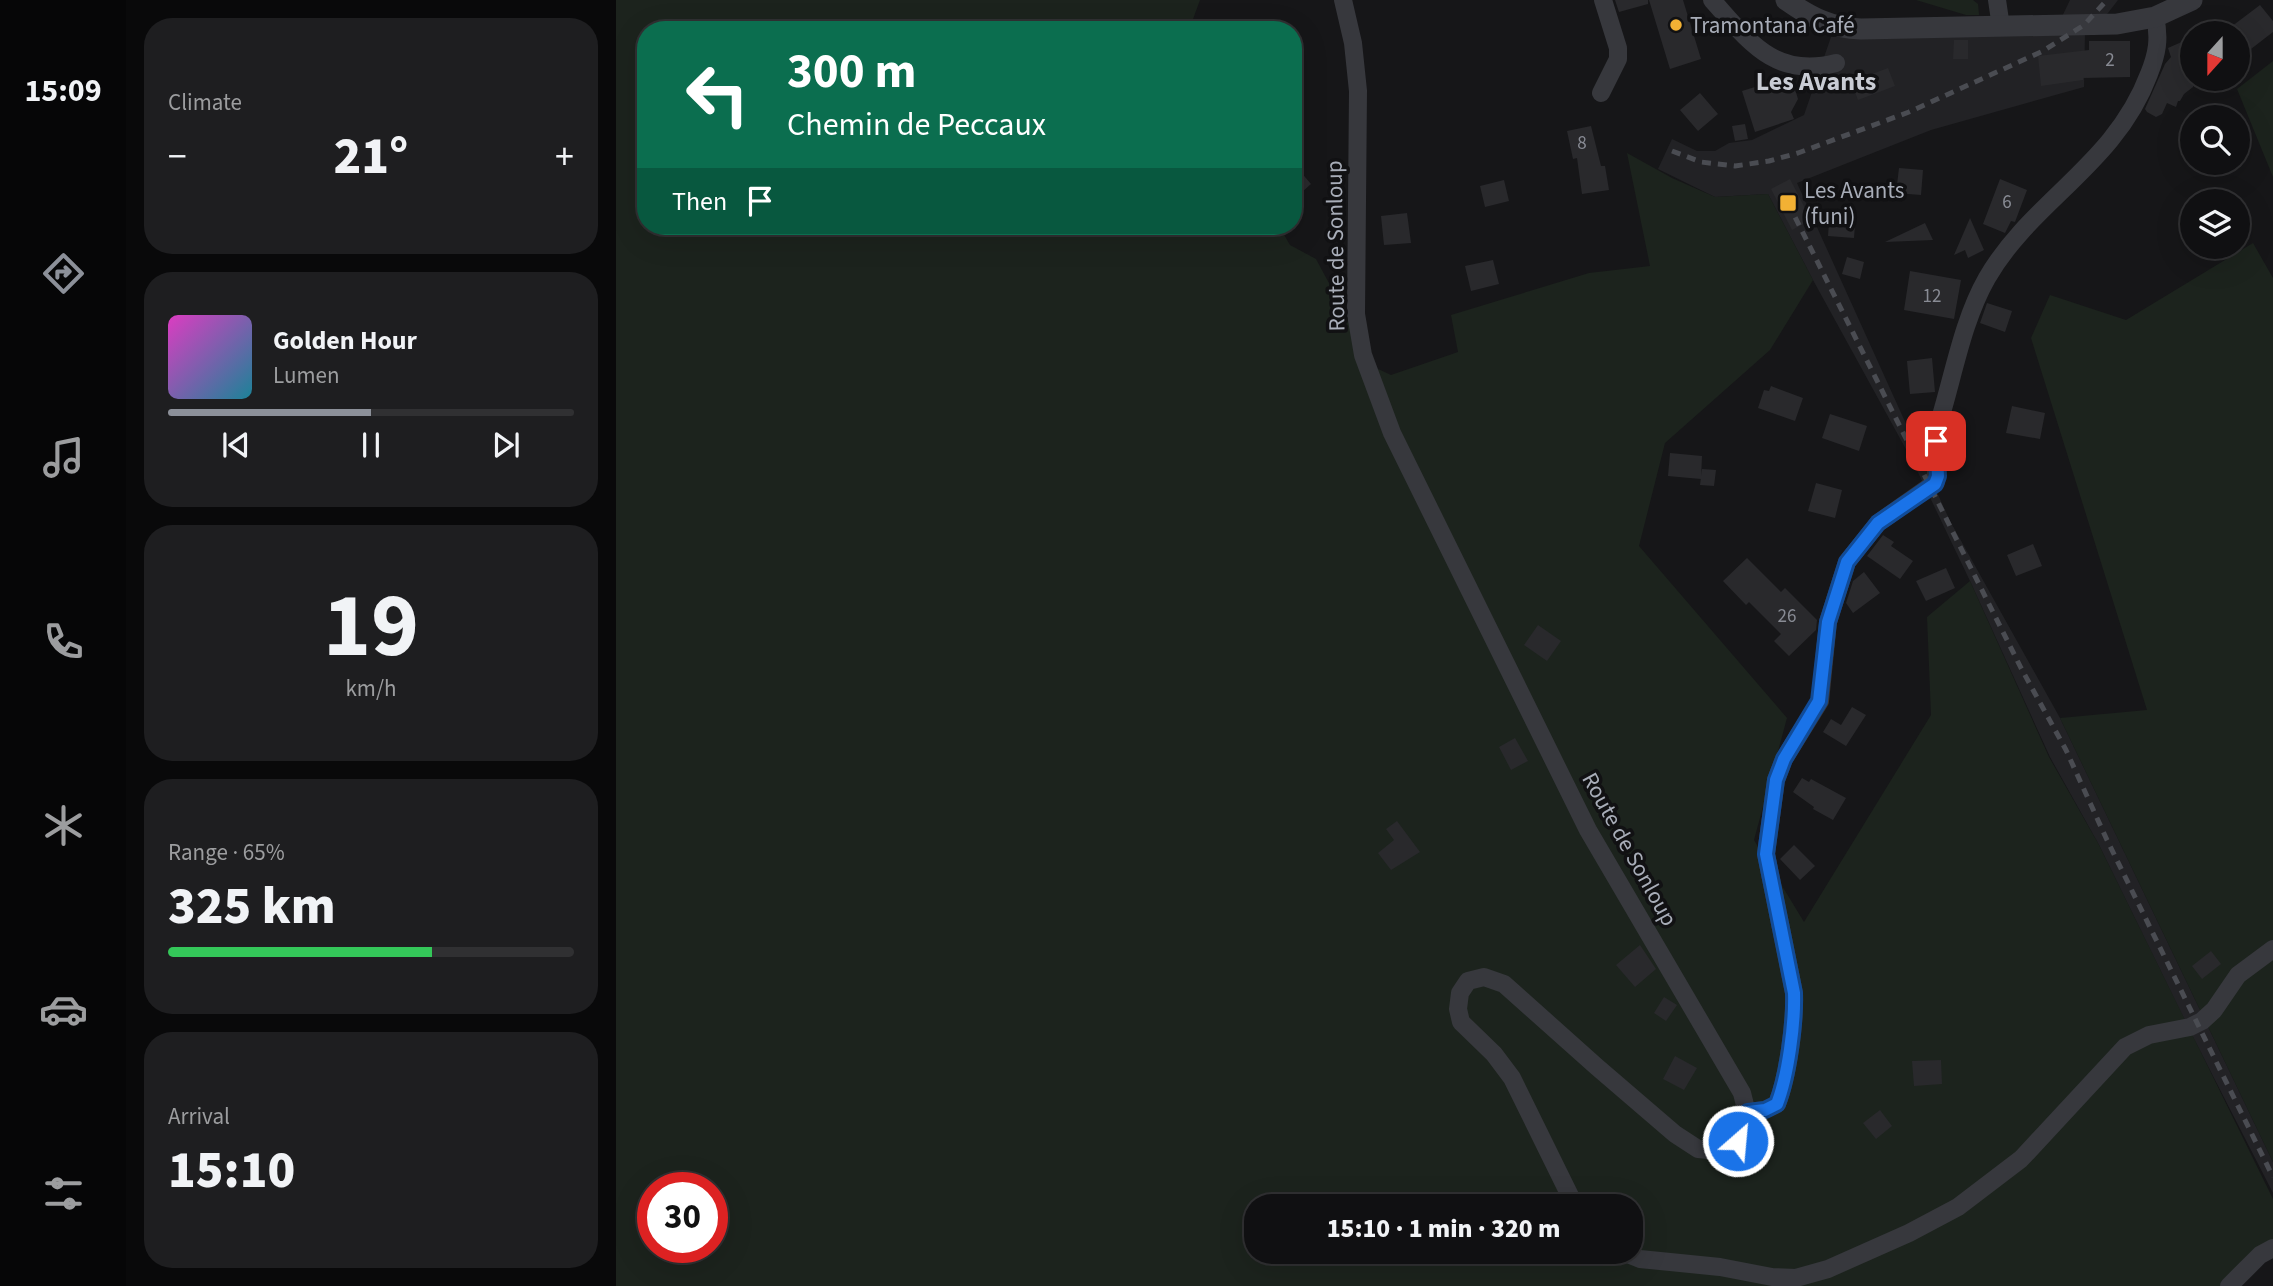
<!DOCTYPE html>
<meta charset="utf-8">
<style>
body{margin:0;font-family:"Source Sans 3",sans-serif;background:#1e1e20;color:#f1f3f6;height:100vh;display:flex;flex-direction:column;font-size:26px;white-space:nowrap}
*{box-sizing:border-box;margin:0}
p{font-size:23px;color:#9c9d9f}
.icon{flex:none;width:38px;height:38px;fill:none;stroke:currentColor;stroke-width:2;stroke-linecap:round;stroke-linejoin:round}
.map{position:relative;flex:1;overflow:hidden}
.details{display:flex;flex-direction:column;gap:18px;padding:18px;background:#09090a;width:490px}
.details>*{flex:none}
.top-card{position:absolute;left:21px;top:21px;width:665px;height:214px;border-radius:28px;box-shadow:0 7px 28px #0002,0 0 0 2px #303032;background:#0b6e4f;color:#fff;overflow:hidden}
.needle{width:46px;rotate:201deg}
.controls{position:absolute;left:1564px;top:21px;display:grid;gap:14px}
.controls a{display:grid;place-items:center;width:70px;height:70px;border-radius:50%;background:#101012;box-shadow:0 7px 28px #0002,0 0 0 2px #303032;font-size:35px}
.speed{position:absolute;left:21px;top:1172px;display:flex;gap:14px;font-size:35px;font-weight:700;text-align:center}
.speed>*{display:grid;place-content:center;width:91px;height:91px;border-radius:50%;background:#101012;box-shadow:0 7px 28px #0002,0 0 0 2px #303032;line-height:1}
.speed .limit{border:10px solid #d22;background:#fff;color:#111}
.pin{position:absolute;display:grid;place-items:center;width:60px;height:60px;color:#fff;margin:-30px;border-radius:14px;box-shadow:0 4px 10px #0006}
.me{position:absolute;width:77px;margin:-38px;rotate:27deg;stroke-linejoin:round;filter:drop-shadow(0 0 5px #0008)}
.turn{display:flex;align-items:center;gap:24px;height:147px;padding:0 35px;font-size:32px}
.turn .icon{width:91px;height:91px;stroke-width:2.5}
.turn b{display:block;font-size:49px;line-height:60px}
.then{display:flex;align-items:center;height:66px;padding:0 35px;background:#0003;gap:14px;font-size:26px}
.big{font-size:52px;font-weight:800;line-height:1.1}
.details .card{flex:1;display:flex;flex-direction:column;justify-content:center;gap:10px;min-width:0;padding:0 24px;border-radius:28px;background:#1e1e20}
.details .dial{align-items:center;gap:0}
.dial b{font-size:91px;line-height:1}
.song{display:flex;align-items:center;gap:21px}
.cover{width:84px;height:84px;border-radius:10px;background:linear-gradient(135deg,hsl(310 70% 55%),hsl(190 70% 35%))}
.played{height:7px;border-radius:4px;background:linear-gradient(90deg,#8c9099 50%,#303032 50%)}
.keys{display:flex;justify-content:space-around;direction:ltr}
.heat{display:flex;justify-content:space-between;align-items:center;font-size:38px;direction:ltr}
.charge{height:10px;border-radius:5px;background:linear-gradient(90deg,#34c759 65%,#303032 0)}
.trip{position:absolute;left:628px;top:1194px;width:399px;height:70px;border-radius:28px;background:#101012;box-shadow:0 7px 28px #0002,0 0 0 2px #303032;font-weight:800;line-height:70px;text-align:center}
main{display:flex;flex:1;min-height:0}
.tabs{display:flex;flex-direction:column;width:126px;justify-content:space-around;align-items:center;background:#060607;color:#9c9d9f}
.tabs .icon{width:49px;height:49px}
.tabs .active{color:#8c9099}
.tabs b{font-size:32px;color:#f1f3f6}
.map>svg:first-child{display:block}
.built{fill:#222225}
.green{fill:#1c231d;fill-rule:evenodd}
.building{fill:#29292c}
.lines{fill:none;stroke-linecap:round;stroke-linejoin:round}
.minor{stroke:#37383d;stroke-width:18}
.tertiary{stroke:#37383d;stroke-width:21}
.rail{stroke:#4a4c52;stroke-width:5;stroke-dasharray:9 7;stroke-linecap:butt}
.route-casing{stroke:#114b97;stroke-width:18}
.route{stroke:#1a73e8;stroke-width:12}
.poi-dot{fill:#f2b134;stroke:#111113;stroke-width:2.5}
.labels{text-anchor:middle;stroke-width:7;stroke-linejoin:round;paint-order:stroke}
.number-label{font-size:19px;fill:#888b94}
.poi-label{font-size:23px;fill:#a8adb8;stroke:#111113;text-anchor:start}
.street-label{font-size:23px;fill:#a8adb8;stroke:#111113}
.quarter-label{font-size:26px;font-weight:bold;fill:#c9ccd4;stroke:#111113}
</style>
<main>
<nav class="tabs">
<b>15:09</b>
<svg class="icon active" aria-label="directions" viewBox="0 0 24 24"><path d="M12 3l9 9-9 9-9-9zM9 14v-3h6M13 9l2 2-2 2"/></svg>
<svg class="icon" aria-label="music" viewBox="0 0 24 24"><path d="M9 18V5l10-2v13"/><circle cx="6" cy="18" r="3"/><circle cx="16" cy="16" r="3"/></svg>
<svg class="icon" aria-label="phone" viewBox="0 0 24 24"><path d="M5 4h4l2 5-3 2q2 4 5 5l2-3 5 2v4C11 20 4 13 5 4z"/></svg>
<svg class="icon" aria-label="climate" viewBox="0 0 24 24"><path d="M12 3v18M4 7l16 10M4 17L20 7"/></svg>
<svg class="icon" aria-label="car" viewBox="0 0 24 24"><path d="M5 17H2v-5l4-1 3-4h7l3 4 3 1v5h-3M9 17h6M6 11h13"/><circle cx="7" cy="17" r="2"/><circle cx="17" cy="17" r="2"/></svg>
<svg class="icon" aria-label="filters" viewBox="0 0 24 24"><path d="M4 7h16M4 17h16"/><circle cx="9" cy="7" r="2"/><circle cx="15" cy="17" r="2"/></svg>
</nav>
<section class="details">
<div class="card"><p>Climate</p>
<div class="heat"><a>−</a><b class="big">21°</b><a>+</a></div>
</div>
<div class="card">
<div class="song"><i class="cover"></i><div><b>Golden Hour</b><p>Lumen</p></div></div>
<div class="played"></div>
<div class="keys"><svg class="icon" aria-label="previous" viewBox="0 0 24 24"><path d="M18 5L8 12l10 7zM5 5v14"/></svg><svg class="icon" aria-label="pause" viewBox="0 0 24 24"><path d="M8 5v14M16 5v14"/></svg><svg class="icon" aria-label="next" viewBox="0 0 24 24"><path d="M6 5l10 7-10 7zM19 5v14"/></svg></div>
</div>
<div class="card dial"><b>19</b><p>km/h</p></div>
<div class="card"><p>Range · 65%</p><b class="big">325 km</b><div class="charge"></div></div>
<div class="card"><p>Arrival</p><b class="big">15:10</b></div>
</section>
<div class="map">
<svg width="1657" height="1286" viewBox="0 0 1657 1286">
<rect width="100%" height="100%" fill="#161618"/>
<path class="built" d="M1454,0H1502L1492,13L1469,32L1468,87L1315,130L1181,183L1334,521L1444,718L1657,1162V1193L1577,1037L1483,845L1434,757L1354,581L1297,462L1197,280L1152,194L1099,197L1042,169L1056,139L1081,151H1099L1113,143L1136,140L1188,115L1215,37L1407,35L1442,25Z"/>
<path class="green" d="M0,0H584L573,30H30V226H663L674,245L700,259L758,367L775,375L842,352L835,315L973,273L1034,266L1011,153L1056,178L1099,197L1152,194L1197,280L1154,350L1049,443L1023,546L1171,718L1138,840L1188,922L1315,715L1311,617L1354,581L1433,757L1483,845L1657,1199V1239L1646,1244L1605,1286H0ZM37,1188H96V1248H37ZM640,1206H1015V1251H640Z
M1300,0H1357L1362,4L1363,15H1350Z
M1657,61V177L1621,89Z
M1637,243L1657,278V1162L1444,718L1531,710L1415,338L1434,295L1510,320Z"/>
<path class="building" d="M999,0H1032V4L1003,12Z
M1033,0H1067L1085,59L1054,69Z
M1644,5L1657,21V32L1622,59V33H1607Z
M1577,37V87L1568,94L1564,101H1562L1560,107L1551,103L1546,114L1540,117L1531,112L1529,109L1549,64L1555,57L1552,48Z
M1338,40H1352V59H1337Z
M1473,41H1514V77L1467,78V80L1425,86L1422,56L1473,50Z
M1272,68L1279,86L1242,100L1235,82Z
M1165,79L1166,83L1179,89L1182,99L1175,112L1178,119L1139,132L1126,91Z
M1084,93L1102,114L1082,131L1064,110Z
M1129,124L1132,139L1119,141L1116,126Z
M975,126L985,166H989L993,190L966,194L961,158L957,159L951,131Z
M677,163L695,184L677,200Z
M1283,168L1307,170L1305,195L1280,193Z
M1174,179L1195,220L1176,230L1155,189Z
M1384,179L1411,190L1399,222L1395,221L1389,233L1367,224Z
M888,180L893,201L869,207L864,186Z
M1214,209L1240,211L1238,238L1212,236Z
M791,213L795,243L768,245L765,216Z
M1354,218L1368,250L1352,258L1349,250L1338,255Z
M1309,223L1317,240L1269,242Z
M1231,257L1248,262L1244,279L1226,274Z
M877,260L883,284L855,291L849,266Z
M1294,271L1345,280L1338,319L1288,310Z
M1371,303L1396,311L1389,332L1364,323Z
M1316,358L1319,392L1294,394L1291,361Z
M1155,386L1187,398L1179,421L1142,408L1148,390L1153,391Z
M1396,406L1429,413L1424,439L1390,433Z
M1214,414L1251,426L1243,451L1206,438Z
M1054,453L1086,456L1085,479L1052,476Z
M1086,469L1100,470L1098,486L1084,485Z
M1200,483L1226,490L1219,518L1192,511Z
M1267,535L1278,542L1275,546L1297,561L1284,579L1251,556Z
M1417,544L1426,566L1400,576L1391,555Z
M1131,558L1165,592L1169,588L1201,620L1200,630L1173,656L1158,641L1165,634L1133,602L1130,605L1107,581Z
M1330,568L1339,588L1310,601L1300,581Z
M1248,572L1264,593L1237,613L1230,603L1237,581Z
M922,625L945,641L931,661L908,645Z
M1236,707L1250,715L1230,746L1207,732L1215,719L1225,725Z
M899,738L912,761L895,770L883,747Z
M1186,778L1193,782L1195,779L1230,798L1217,820L1197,809L1198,807L1177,792Z
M781,821L804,852L775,870L762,853L778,840L770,829Z
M1178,845L1199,866L1184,880L1164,859Z
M1024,945L1040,969L1019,987L1000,965Z
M1595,951L1605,964L1586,979L1576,966Z
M1048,997L1061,1005L1050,1021L1038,1013Z
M1059,1056L1081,1068L1068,1090L1047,1079Z
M1325,1060L1326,1084L1298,1086L1296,1061Z
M1264,1110L1276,1126L1260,1139L1247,1123Z"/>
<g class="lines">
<path class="minor" d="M727,0L737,43L742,91L740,314L747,355L776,433L972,830L1126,1093L1132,1117L1129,1129L1122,1141L1103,1151L1082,1149L1059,1134L981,1067L888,984L868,977L852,981L844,993L842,1009L845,1022L878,1054L896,1078L959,1206
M1096,0C1132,40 1158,79 1220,63
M1381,0L1385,27
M985,93L1002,59V48L987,0
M1132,1112L1149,1110L1161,1104C1172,1076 1179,1022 1178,993L1150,854L1160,780L1168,759L1204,701L1212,622L1231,562L1262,523L1320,482V441L1324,419C1338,373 1347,320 1371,278C1416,200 1499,165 1533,74C1541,54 1544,39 1539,17
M1004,1251L1024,1259L1104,1267L1156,1277L1180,1278L1212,1269L1293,1233L1342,1207L1405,1159L1509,1047L1533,1035L1574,1027L1586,1021L1598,1010L1622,975L1657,949
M1613,1286L1644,1255L1657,1248"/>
<path class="tertiary" d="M1170,0C1194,17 1215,28 1245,29L1501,24L1539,17L1576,0"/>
<path class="rail" d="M1056,151L1085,162L1119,166L1153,161L1182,153L1293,112L1427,51L1468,25L1491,0
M1172,203L1405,668L1450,750L1491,840L1657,1177"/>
</g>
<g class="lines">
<g class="route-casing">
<path id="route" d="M1122,1141L1129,1129L1132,1112L1149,1110L1161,1104C1172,1076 1179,1023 1178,993L1150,854L1160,780L1168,759L1203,701L1212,622L1231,562L1262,523L1319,484L1322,476L1320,441"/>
</g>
<use href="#route" class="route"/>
</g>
<g class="poi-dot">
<circle cx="1060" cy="25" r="7"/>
<rect x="1163" y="194" width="18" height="18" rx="3.5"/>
</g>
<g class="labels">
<g class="number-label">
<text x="1494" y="66">2</text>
<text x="966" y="149">8</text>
<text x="1391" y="208">6</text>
<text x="1316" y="302">12</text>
<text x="1171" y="622">26</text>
</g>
<g class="poi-label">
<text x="1074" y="33">Tramontana Café</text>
<text x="1188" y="198">Les Avants<tspan x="1188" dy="26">(funi)</tspan></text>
</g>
<g class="street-label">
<text transform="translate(719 246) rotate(-91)" y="8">Route de Sonloup</text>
<text transform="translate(1014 849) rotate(61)" y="8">Route de Sonloup</text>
</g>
<g class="quarter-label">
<text x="1200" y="90">Les Avants</text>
</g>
</g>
</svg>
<div class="controls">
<a><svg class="needle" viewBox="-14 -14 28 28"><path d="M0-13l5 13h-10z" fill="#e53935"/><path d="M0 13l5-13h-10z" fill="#9c9d9f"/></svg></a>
<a><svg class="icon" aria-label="search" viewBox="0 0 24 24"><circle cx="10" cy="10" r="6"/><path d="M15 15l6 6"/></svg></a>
<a><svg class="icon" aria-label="layers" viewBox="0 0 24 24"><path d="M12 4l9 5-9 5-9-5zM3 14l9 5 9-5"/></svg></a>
</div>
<div class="speed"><div class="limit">30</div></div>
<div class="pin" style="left:1320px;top:441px;background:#d93025"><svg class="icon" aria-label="arrive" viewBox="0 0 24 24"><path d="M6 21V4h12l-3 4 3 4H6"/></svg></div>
<svg class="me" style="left:1122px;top:1141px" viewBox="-20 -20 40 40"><circle r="17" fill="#1a73e8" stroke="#fff" stroke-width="3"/><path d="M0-11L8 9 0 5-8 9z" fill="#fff"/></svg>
<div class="trip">15:10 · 1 min · 320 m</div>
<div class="top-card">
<div class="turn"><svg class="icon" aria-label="left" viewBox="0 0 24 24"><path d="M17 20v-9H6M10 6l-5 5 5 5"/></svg><div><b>300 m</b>Chemin de Peccaux</div></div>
<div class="then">Then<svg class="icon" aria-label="arrive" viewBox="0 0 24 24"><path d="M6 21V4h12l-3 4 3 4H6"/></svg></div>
</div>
</div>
</main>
